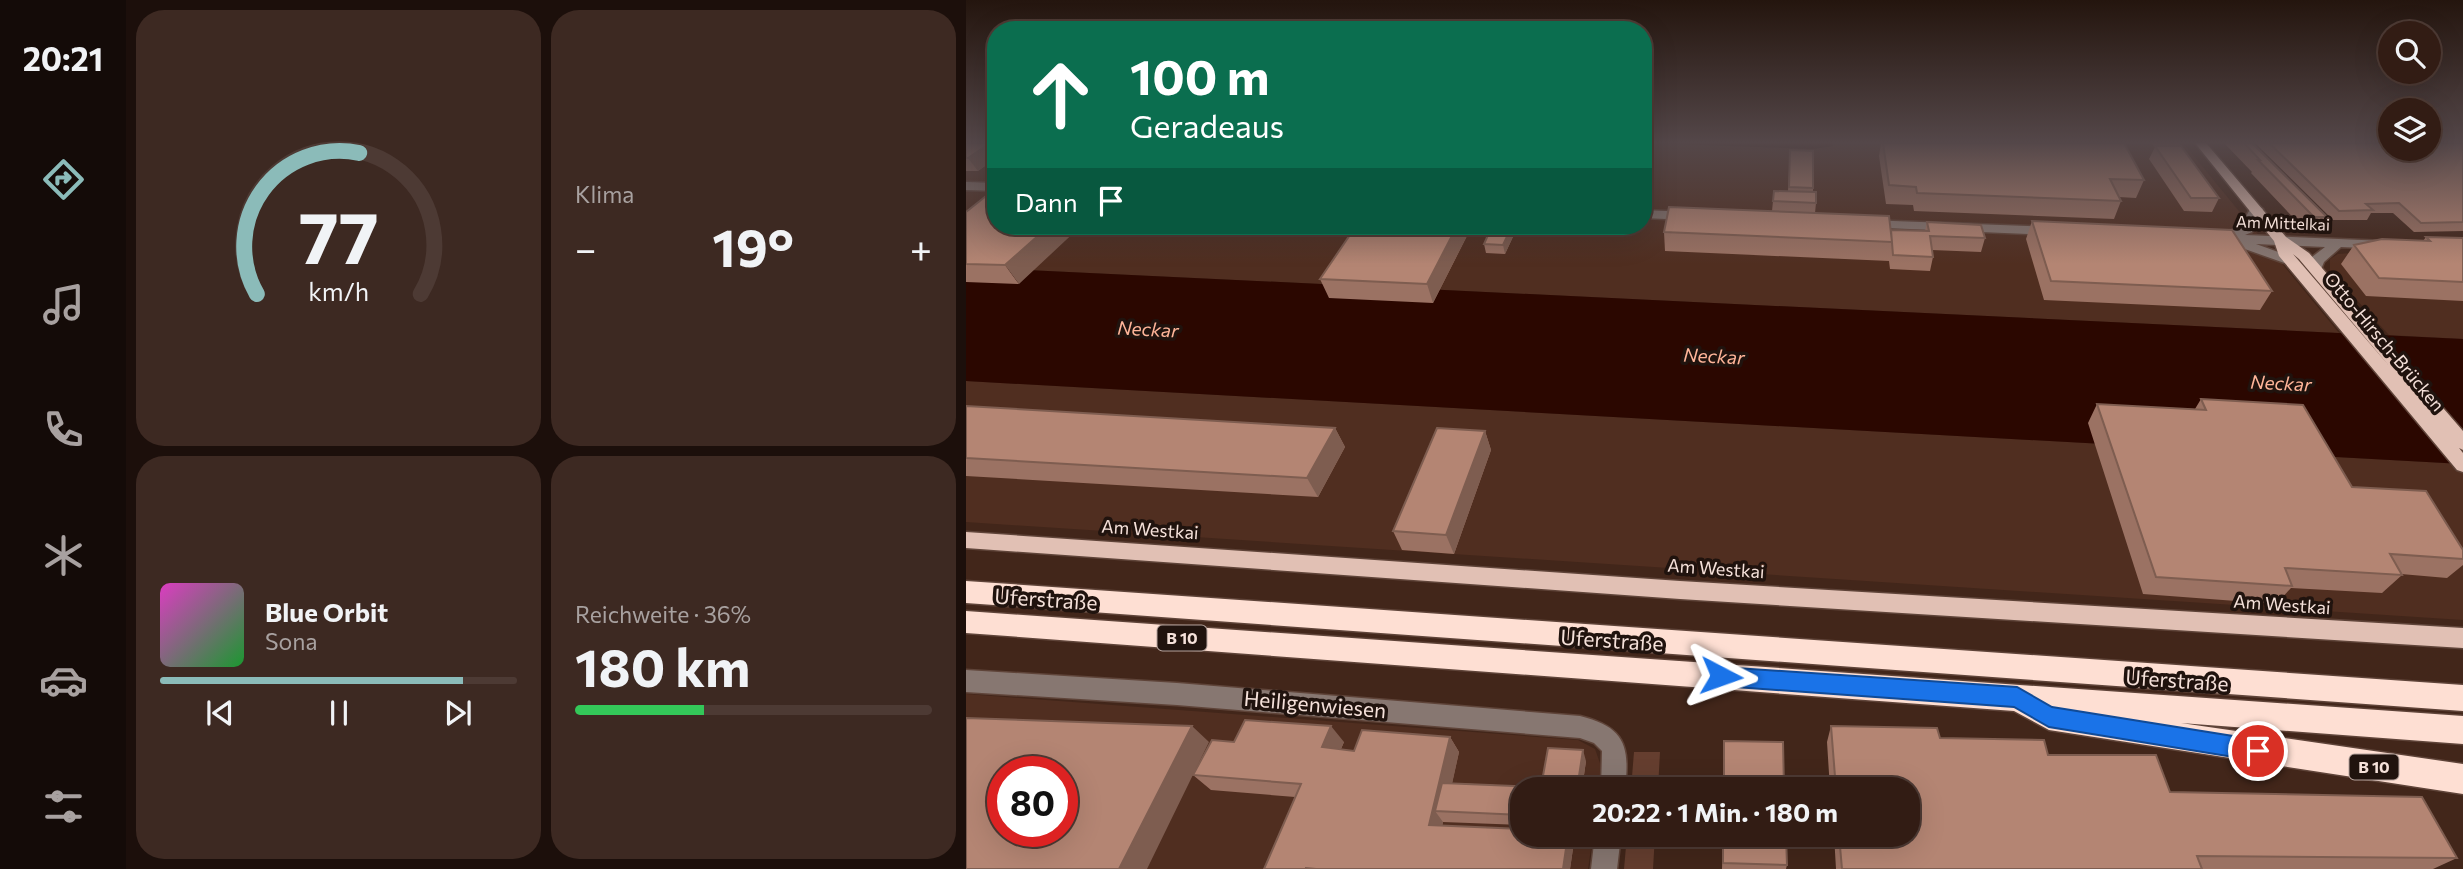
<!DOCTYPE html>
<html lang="de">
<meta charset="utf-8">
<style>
body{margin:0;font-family:Commissioner,sans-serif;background:#3d2922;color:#f1f3f6;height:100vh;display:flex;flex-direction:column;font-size:26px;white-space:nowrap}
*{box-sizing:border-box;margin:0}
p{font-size:23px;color:#a8a1a0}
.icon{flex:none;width:38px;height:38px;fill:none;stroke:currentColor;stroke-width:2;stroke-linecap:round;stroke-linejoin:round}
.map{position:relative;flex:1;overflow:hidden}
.side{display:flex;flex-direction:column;gap:10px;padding:10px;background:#1c0f0b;width:840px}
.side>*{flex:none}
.guide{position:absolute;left:21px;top:21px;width:665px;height:214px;border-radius:28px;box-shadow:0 7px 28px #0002,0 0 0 2px #4d3a34;background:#0b6e4f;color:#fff;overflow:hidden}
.controls{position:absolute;left:1412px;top:21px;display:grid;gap:14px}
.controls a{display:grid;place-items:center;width:63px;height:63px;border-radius:50%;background:#321c14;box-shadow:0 7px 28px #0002,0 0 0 2px #4d3a34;font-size:35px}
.speed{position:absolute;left:21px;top:756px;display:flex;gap:14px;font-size:35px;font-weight:700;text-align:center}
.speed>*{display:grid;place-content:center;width:91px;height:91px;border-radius:50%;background:#321c14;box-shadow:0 7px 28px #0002,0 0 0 2px #4d3a34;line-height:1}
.speed .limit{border:10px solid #d22;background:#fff;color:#111}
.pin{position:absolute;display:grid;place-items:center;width:60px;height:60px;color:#fff;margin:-30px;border:4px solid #fff;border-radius:50%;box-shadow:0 2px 7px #0007}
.me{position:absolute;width:77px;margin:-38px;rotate:94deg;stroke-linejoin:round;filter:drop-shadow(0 0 5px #0008)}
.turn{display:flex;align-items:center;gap:24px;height:147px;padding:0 28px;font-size:32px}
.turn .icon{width:91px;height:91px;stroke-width:2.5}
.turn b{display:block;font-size:49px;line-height:60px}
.then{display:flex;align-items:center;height:66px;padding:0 28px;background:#0003;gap:14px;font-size:26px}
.big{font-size:52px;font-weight:700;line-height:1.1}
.side .widget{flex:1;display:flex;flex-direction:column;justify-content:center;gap:10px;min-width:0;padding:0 24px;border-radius:28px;background:#3d2922}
.side .dial{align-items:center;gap:0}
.dial svg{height:182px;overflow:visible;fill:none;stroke:#4d3a34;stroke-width:7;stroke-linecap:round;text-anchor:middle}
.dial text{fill:#f1f3f6;stroke:none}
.song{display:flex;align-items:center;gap:21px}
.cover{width:84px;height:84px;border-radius:10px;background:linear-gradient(135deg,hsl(310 70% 55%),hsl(130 70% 35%))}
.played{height:7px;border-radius:4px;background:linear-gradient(90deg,#8bbbb9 85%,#4d3a34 85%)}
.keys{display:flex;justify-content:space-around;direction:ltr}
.heat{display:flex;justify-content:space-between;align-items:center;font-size:38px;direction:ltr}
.charge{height:10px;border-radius:5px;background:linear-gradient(90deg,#34c759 36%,#4d3a34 0)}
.side .tiles{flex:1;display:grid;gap:10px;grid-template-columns:repeat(2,1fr)}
.trip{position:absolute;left:544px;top:777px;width:410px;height:70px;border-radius:28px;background:#321c14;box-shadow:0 7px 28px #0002,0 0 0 2px #4d3a34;font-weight:700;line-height:70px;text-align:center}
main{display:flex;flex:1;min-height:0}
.tabs{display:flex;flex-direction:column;width:126px;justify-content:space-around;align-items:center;background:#140b08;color:#a8a1a0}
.tabs .icon{width:49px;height:49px}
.tabs .on{color:#8bbbb9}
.tabs b{font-size:32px;color:#f1f3f6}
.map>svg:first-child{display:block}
.built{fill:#502e20;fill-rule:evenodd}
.green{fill:#653e2f}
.water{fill:#2b0700}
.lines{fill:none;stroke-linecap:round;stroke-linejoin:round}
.minor-casing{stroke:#5f4439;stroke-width:3}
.major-casing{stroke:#5f4439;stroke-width:3}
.highway-casing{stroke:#5f4439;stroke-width:3}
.minor{fill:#877771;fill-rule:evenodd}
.major{fill:#e1c0b4;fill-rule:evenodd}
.highway{fill:#fedfd3;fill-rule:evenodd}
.wall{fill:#9b7263}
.shaded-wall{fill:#7e5d50}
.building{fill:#b48573;stroke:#7e5d50;stroke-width:2;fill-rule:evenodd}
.route{fill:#1a73e8;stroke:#114b97;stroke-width:2}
.labels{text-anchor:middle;stroke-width:7;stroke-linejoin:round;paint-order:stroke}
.far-street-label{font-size:16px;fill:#f5e1da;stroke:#20130e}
.shield{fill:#20130e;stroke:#b5a39d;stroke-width:2}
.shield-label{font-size:16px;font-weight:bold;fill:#f5e1da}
.street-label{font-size:18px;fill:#f5e1da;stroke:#20130e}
.water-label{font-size:19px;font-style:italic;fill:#ffb599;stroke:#20130e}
.near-street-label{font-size:21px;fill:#f5e1da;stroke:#20130e}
</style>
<main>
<nav class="tabs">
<b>20:21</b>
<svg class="icon on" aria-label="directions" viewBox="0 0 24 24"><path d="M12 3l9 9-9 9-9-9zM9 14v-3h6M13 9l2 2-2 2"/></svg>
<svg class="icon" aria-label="music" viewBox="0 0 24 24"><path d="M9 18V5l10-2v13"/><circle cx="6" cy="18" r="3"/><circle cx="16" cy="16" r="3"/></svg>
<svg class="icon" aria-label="phone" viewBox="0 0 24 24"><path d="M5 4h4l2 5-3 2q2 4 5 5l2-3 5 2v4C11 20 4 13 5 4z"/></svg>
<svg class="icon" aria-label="climate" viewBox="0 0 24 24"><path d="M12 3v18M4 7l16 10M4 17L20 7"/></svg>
<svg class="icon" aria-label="car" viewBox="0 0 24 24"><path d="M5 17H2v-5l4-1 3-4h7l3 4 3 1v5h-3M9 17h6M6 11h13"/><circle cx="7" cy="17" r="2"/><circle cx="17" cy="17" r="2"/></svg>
<svg class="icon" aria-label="filters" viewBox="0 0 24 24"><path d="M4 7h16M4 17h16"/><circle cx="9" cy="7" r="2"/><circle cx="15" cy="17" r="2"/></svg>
</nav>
<section class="side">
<div class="tiles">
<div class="widget dial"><svg viewBox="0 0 100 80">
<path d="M14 69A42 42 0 1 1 86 69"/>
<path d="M14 69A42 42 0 0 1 59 7" stroke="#8bbbb9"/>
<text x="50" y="56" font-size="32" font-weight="700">77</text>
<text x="50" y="72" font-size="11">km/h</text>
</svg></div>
<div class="widget"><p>Klima</p>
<div class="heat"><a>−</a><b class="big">19°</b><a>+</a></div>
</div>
<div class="widget">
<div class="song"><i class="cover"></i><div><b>Blue Orbit</b><p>Sona</p></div></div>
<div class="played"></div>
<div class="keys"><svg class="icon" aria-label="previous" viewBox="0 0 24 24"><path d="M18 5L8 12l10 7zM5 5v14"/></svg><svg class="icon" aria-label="pause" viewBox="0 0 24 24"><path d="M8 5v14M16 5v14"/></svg><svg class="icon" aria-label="next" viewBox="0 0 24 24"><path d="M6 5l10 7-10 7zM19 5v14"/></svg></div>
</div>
<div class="widget"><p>Reichweite · 36%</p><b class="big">180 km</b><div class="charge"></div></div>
</div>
</section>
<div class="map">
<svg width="1497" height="869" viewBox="0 0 1497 869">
<rect width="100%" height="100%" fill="#42261a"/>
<path class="built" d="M0,143H30V226H677V143L847,149L867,146V143H1217L1373,333L0,267Z
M1400,252L1497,256V339L1423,335L1364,271V259L1372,254Z
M0,381L1497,464V620L0,522Z
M0,694L612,740L629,749L636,769L633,789H556V835H627L622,869H0ZM37,772H96V831H37Z"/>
<path class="green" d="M668,752H694L692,789H665Z
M661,835H689L687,869H658Z"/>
<path class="water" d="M678,143H867V146L847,149Z
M0,267L1497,339V464L0,381Z"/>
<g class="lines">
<g class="minor-casing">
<path id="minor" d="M0,182L30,183V191L0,190Z
M1291,205L1297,209L1286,232L1279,235L1419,241L1426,245L1419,249L1375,247L1358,262L1354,272L1349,273L1342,269L1346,257L1359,247L1290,244L1329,258L1331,261L1324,265L1276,248L1275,243L1246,241V235C1273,230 1272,230 1286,206Z
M677,210L723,212L730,216L723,220L677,218Z
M901,220L1086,227L1093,231L1086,235L896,227L894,224Z
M0,670L211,683L614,716C659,727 664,746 659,789H635L636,751L628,743L614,738L211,705L0,692Z
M629,835H655L651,869H625Z"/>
</g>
<g class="major-casing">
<path id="major" d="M1229,143H1240L1320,237L1343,253L1497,431V450L1493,448L1497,453V472L1491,470L1313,256L1308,241ZM1327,254L1333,259L1424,367Z
M0,532L714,581L1497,628V648L714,599L0,548Z"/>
</g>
<g class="highway-casing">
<path id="highway" d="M0,581L1497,685V711L0,603Z
M0,611L1497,716V744L1215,723L1497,764V794L1083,730L1048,711L0,633Z"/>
</g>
<use href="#minor" class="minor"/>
<use href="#major" class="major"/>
<use href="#highway" class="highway"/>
</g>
<path class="wall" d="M0,143H30V158L12,171H0Z
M915,143H1158L1178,180L1170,198L1153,197L1155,201L1148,219L948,211L947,205L920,204L913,156Z
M1185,143H1215L1213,146L1253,198L1246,212L1218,211L1183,159L1189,147Z
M1258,143H1286L1361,217L1352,231H1340L1285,173L1286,172Z
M1289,143H1497V231L1448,232L1427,213H1405L1401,220H1367Z
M824,150L847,188V192L850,203L849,213L806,211L808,191H822Z
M0,212L53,284L0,282Z
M1066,221L1306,291L1294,310L1078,300L1060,239Z
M961,222L1019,238L1015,252L966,250L967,257L964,271L924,269L923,261L699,251L698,232L925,230L959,231Z
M173,226H357L352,233L192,226L184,234H178Z
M506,226L467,303L363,298L354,279Z
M552,226L539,254L520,253L518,244Z
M1460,237L1497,238V301L1400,296L1375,264L1388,245L1457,241Z
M1235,399L1497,550V565L1481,578L1435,574L1436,575L1416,593L1325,588L1310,604L1177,594L1122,423L1131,404L1229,409Z
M0,406L369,428L379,447L352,497L0,476Z
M519,431L525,450L488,554L436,550L427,531Z
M865,726L974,738L1082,755L1204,792L1491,858L1467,869H870L868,835H942V789H864L861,742Z
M484,737L493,752L486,783L575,787L620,761L616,789H556V825L477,822L476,826L556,835H609L604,869H298L329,797L245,790L227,775L268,742H378L375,749L388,751Z
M757,835L821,865L820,869H756Z"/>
<path class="shaded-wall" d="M24,143H30V158L12,171L2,158Z
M83,226H115L53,284L39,265Z
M179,226H192L184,234Z
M348,226H357L352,233Z
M491,226H506L467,303L461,284Z
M546,226H552L539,254L537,245Z
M369,428L379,447L352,497L341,478Z
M519,431L525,450L488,554L480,535Z
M226,726L243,742L181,869H153Z
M365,726L378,742L369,762L356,747Z
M484,737L493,752L480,812L469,811L477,822L474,839L463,825Z
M617,750L620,761L616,789H611Z
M602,835H609L604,869H597Z"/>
<path class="building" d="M0,143H24L2,158H0Z
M917,143H1158L1178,180L1144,179L1155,201L951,193L950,187L923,185Z
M1278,143H1286L1361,217H1348L1292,160H1294Z
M1303,143H1424V149H1463V143H1497V222L1455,223L1433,203L1400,204L1407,210L1373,211Z
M1189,146H1215L1253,198H1225Z
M824,150L847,151V188L823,187Z
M30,188V226H83L39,265L0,264V212Z
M808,191L850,192V203L807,201Z
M703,207L923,216L926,242L698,232Z
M1066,221L1266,230L1306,291L1085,281Z
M961,222L1015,225L1019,238L964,236L967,257L927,255L925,230L963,231Z
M390,226H491L461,284L354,279Z
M526,226H546L537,245L518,244Z
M1460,237L1497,238V282L1413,278L1388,245L1416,239L1464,241Z
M1235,399L1337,405L1386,487L1460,491L1497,550V559L1424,554L1436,575L1319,568L1326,586L1190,577L1131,404L1240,410Z
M0,406L369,428L341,478L0,458Z
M471,428L519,431L480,535L427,531Z
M0,718L226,726L153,869H0ZM37,772H96V831H37Z
M279,720L365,726L356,747L388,751L396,730L484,737L463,825L556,829V835H602L597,869H350L340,868V869H298L335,784L227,775L246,740L268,742Z
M865,726L971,728L974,738L1078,740L1082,755H1190L1204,792L1456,797L1491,858L1231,856L1236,869H876L873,835H942V789H870Z
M758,741L817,742L818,789H758Z
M582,748L617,750L611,789H556V815L469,811L476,783L575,787Z
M757,835H820L821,865L757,863Z"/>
<linearGradient id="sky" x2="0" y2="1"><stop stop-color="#24150e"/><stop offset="0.54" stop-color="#544749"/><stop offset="1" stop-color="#544749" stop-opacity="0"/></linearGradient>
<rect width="1497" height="264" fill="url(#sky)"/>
<path class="route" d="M755,667L1051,687L1086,707L1292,740L1300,743L1303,751L1300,758L1292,761L1083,727L1048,707L755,686L748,683L745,676L748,670Z"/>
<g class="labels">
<g class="far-street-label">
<text transform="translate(1317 223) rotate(2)" y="6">Am Mittelkai</text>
</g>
<g class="shield">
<rect x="191.5" y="625.5" width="49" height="25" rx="5"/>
<rect x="1383.5" y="754.5" width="49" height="25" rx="5"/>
</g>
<g class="shield-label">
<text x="216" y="644">B 10</text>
<text x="1408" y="773">B 10</text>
</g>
<g class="street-label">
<text transform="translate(1418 342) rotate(50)" y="6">Otto-Hirsch-Brücken</text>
<text transform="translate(184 530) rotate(4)" y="6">Am Westkai</text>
<text transform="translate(750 569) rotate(4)" y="6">Am Westkai</text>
<text transform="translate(1316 605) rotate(4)" y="6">Am Westkai</text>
</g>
<g class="water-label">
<text transform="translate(182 329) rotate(3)" y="7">Neckar</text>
<text transform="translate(748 356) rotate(3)" y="7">Neckar</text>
<text transform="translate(1315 383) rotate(3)" y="7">Neckar</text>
</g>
<g class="near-street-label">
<text transform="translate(80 600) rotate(4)" y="7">Uferstraße</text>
<text transform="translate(646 641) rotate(4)" y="7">Uferstraße</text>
<text transform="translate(1211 681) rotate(4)" y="7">Uferstraße</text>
<text transform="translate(349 705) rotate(5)" y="7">Heiligenwiesen</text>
</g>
</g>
</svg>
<div class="controls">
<a><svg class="icon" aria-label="search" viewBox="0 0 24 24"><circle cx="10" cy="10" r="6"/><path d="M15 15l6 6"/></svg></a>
<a><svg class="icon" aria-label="layers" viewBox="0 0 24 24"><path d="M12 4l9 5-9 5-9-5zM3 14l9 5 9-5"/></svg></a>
</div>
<div class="speed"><div class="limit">80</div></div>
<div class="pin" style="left:1292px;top:751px;background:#d93025"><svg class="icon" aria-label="arrive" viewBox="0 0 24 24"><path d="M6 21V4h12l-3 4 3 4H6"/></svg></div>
<svg class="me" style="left:755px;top:676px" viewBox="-20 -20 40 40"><path d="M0-17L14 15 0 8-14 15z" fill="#1a73e8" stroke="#fff" stroke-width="4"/></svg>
<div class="trip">20:22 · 1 Min. · 180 m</div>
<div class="guide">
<div class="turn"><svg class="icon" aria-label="ahead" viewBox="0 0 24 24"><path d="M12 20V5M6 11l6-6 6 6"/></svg><div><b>100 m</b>Geradeaus</div></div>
<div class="then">Dann<svg class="icon" aria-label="arrive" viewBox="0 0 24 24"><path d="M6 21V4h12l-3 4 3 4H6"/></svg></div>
</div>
</div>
</main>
